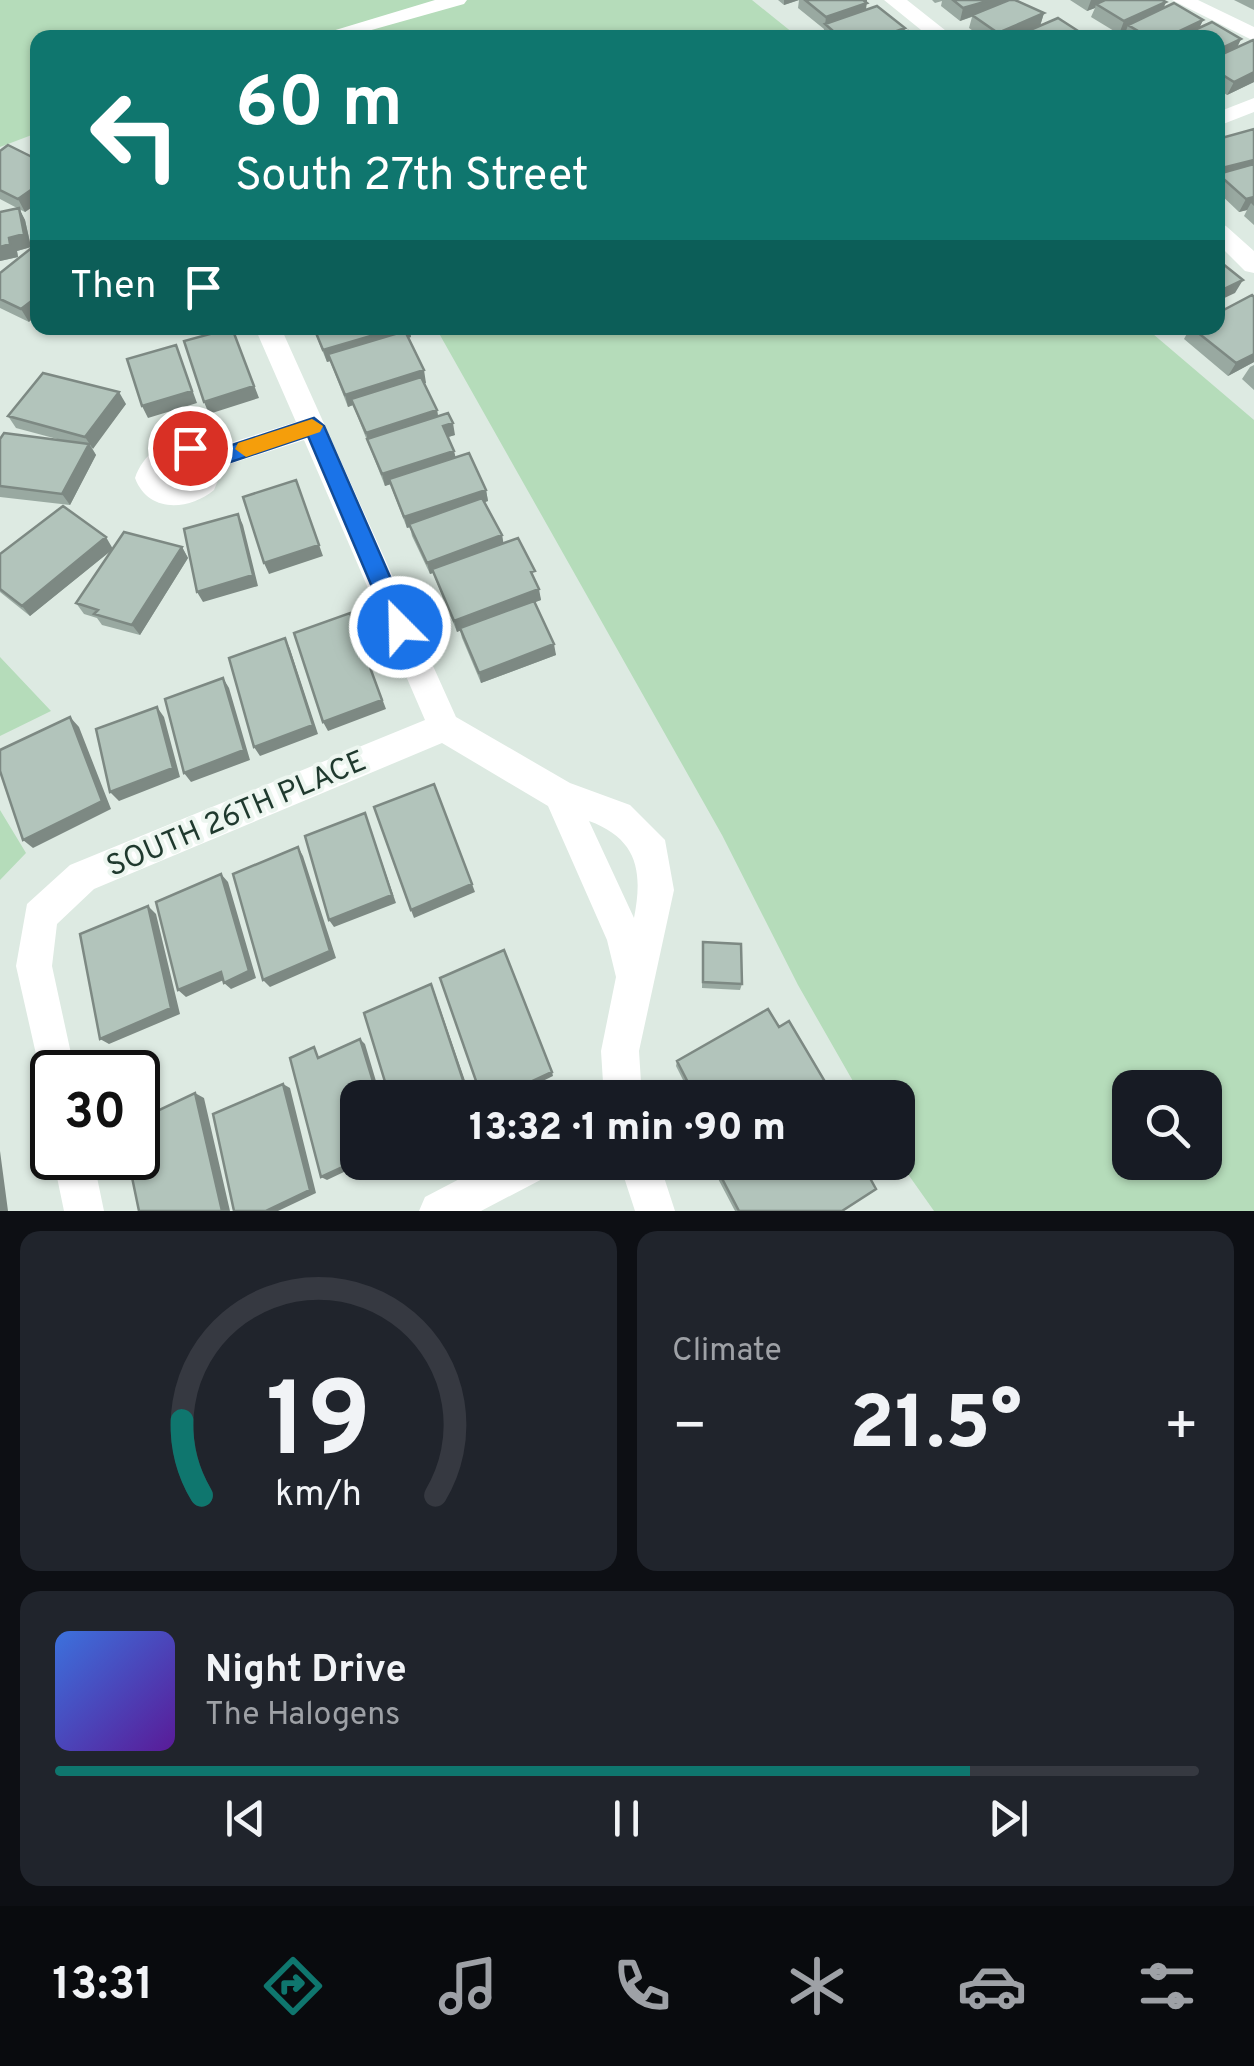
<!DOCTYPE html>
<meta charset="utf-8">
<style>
body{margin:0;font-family:Overpass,sans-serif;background:#20242c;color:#f1f3f6;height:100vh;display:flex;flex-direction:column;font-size:38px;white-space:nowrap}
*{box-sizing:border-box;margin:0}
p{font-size:32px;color:#9ea1a6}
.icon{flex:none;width:55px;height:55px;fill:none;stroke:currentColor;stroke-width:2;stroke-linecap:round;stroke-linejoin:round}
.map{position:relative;height:1211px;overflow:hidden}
.side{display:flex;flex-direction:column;gap:20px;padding:20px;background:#0d0f14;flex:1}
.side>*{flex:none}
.guide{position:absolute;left:30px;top:30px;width:1195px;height:305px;border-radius:20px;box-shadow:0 2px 8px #0004;background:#0f766e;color:#fff;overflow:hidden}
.buttons{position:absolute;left:1112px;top:1070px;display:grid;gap:20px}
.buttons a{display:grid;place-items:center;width:110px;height:110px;border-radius:20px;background:#171b24;box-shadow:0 2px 8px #0004;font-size:50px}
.speed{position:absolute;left:30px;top:1050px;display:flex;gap:20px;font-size:50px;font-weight:700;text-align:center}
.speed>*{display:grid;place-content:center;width:130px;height:130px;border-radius:50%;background:#171b24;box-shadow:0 2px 8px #0004;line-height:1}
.speed .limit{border:5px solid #111;border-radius:15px;background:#fff;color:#111}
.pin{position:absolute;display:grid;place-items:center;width:85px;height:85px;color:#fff;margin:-42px;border:5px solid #fff;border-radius:50%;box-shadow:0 2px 10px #0007}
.me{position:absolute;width:110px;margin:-55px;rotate:337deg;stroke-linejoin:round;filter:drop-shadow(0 0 8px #0008)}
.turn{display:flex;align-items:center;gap:35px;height:210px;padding:0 40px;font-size:45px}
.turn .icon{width:130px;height:130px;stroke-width:2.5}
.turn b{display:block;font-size:70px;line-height:85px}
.then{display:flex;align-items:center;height:95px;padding:0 40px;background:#0003;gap:20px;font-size:38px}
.big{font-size:75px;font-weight:800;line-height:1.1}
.side .card{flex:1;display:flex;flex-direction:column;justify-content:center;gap:15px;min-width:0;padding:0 35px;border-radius:20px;background:#20242c}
.side .dial{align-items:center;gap:0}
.dial svg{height:260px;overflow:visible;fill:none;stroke:#363941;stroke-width:7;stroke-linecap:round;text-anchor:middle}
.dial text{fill:#f1f3f6;stroke:none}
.song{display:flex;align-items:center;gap:30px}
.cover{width:120px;height:120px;border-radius:15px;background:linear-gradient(135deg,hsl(220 70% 55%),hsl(270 70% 35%))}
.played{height:10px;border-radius:5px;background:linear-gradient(90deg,#0f766e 80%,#363941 80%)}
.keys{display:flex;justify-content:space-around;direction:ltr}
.heat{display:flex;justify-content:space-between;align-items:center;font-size:55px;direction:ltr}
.side .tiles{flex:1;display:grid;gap:20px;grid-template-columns:1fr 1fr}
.card:last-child{grid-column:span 2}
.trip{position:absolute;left:340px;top:1080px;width:575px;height:100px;border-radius:20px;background:#171b24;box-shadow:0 2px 8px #0004;font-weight:800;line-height:100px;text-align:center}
.menu{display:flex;height:160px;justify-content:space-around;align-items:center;background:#090b0e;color:#9ea1a6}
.menu .icon{width:70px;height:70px}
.menu .selected{color:#0f766e}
.menu b{font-size:45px;color:#f1f3f6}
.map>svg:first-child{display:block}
.green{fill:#b5dcba;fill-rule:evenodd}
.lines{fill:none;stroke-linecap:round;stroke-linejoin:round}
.street{fill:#fff;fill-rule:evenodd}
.wall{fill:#99a9a1}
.shaded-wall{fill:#7d8983}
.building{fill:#b2c4bb;stroke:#7d8983;stroke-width:2.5}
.route{fill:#1a73e8;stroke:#114b97;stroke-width:2.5}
.slow{fill:#f59e0b}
.labels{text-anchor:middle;stroke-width:8;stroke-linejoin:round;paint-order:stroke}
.street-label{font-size:30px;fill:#1f392e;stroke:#edf6f0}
</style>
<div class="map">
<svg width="1254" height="1211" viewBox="0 0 1254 1211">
<rect width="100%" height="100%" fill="#ddeae2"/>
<path class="green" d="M0,0H752L798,37L38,38L37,133L0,147Z
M436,328H1146L1254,420V1211H934L898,1160V1098L862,1097L798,985L722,835ZM1130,1088H1205V1162H1130Z
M0,657L51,711L0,736Z
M0,810L26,853L0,880Z"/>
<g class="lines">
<path class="street" d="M435,0H467L464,4L343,38H309Z
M884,0H907L955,38H931Z
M1172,0H1198L1254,27V41Z
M1254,98V112L1218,126V112Z
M1218,223L1226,226L1254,251V273L1245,271L1218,244Z
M255,328H281L456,717L570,783L630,805L665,840L674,890L639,1051L642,1098H604L601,1051L616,977L607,940L548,806L442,743L94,889L57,924L52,966L75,1072H52V1090L43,1085L16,966L27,904L70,865L425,720L304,440L224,466L214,490C188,511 148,513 135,478C147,443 182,433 214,448L296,422ZM188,460L197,466L196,472L186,482L172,484L163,479L166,472ZM589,821C638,839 643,872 634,918Z
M53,1158H93L104,1211H64Z
M492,1162H554L548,1176L481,1211H419L425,1197Z
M619,1162H659L675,1211H635Z"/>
</g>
<path class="wall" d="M778,0H867L866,10L904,33L917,38H823L824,29L798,8L799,0L784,5Z
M932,0H1016L1044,13L1040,26L1086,36L1085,38H983L969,28L972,17L960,21L941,6L942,1L935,3Z
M1070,0H1162L1164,8L1203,20L1199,28L1241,39L1237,47L1254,41V82L1227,95L1218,89V38H1123L1126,31L1119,34L1091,17L1095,8L1087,11Z
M1234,0H1254V10Z
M1254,129V225L1244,216L1247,210L1239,212L1218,192V139Z
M0,151L38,160V203L25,212L19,209L25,220L31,247L17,251L18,257L0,261V212L17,208L0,199Z
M34,246L29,322L0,308V273Z
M1254,297V362L1228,376L1184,339L1190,328H1218Z
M313,328H409L411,337L408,338L426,383H424L437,410L438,416L455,435L448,437L456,458L486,490L488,501L485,502L502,535L503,543L536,582L541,600L535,602L556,655L481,683L462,638L460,630L457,632L433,573L430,574L412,536L410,527L407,528L390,484L385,486L353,405L348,407L330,361L327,362Z
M1254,365V390L1242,379L1250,367Z
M126,404L92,448L96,455L70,505L0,497V439L61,440L16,428L8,416Z
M182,547L188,558L140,635L102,625L97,618L84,614L76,603Z
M113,549L30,616L0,592V554Z
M703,942L742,984L740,990L702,988Z
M677,1061L827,1085L823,1089L810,1098H692L676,1066Z
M716,1167L842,1211H735L714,1171Z"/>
<path class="shaded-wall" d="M784,0H799L784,5Z
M862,0H867L865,16L825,25L826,17Z
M991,0H1016L960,21L963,8Z
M1091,0H1114L1096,4L1095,8L1087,11Z
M1166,2L1161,15L1128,25L1126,31L1119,34L1124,21Z
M1044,13L1040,26L1013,38H997L998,33Z
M1203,20L1197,33L1187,38H1165Z
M905,28L903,38H878Z
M1241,39L1235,52L1218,60V50Z
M1254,72V82L1227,95L1234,82Z
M1254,160V171L1218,174V176V169Z
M38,185V203L25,212L18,199Z
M1254,197V206L1251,203L1247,210L1239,212L1246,199Z
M19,208L25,220L31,247L17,251L18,257L0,261V247L9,238Z
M1243,280L1235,293L1218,301V292Z
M38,296V314L29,322L21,309Z
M232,328L259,398L209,414L204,402Z
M398,328H409L411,337L327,362L323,350Z
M176,345L197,403L148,418L142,406Z
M1254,354V362L1228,376L1236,363Z
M424,370L426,383L354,405L351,399L353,405L348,407L345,395Z
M119,392L126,404L93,449L85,437Z
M437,410L439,422L369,445L366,433Z
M453,423L455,435L445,438L443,426Z
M89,444L96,455L70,505L62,494Z
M454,451L457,463L385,486L382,474Z
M296,480L323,556L269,574L264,563Z
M486,490L488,501L407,528L404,517Z
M238,514L243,525L258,586L203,602L197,592Z
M502,535L504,546L430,574L427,563Z
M106,537L113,549L30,616L22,606Z
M182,547L188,558L140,635L132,625Z
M539,589L541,600L457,632L454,621Z
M350,613L386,709L328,731L323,722Z
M285,638L290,649L318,734L260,756L254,747Z
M554,644L556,655L481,683L479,673Z
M223,678L229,688L250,760L191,782L184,773Z
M157,707L164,717L180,777L119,801L110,792Z
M70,717L79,727L111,809L33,848L23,840Z
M365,813L396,903L334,927L329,920Z
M298,847L303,856L336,958L270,987L263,980Z
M221,874L228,882L256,978L231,989L224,983Z
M472,884L475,892L414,918L411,910Z
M148,906L156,914L180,1014L109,1044L100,1039Z
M221,972L228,978L186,997L178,990Z
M431,984L434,991L471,1098H469Z
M360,1039L365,1044L381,1098H378Z
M552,1072L553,1076L508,1098H496Z
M283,1084L290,1088L316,1193L278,1211H266Z
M195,1093L204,1098L230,1211H222Z
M0,1151L8,1211H0Z
M358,1160V1162H365L327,1180L321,1177Z"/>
<path class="building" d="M805,0H863L867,3L826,17Z
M953,0H991L963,8Z
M1009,0H1015L1044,13L998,33L972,15Z
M1105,0H1162L1166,2L1124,21L1096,4Z
M1174,3L1203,20L1165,38H1150L1128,25Z
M877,6L905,28L878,38H841L825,24Z
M1058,18L1086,36L1082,38L1014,37Z
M1212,22L1241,39L1218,50V38H1177Z
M908,31L917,38H893Z
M1253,40L1254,41V72L1234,82L1218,72V56Z
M1254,129V160L1218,169V139Z
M8,145L38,160V185L18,199L0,190V151Z
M1254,164V197L1246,199L1218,174Z
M19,208L24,234L9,238L10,244L0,247V212Z
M34,246L38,247V296L21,309L0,299V273Z
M1218,260L1243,280L1218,292Z
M1252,295L1254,297V354L1236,363L1192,328H1218V313Z
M232,328L254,386L204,402L184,341Z
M314,328H398L323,350Z
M405,331L424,370L345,395L328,354Z
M176,345L192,391L142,406L127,359Z
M43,373L119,392L85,437L8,416Z
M421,377L437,410L366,433L351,399Z
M448,413L453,423L443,426L454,451L382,474L367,439Z
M4,433L89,444L62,494L0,486V439Z
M469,453L486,490L404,517L389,479Z
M296,480L319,545L264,563L243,497Z
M482,498L502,535L427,563L409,524Z
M63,506L106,537L22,606L0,589V554Z
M238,514L253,575L197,592L184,529Z
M124,532L182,547L132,625L94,614L98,610L76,603Z
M518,538L535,571L531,572L539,589L454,621L432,569Z
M534,601L554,644L479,673L460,628Z
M350,613L382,700L323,722L294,633Z
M285,638L313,725L254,747L229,658Z
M223,678L244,750L184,773L165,699Z
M157,707L173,768L110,792L96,729Z
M70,717L102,801L23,840L0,771V750Z
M434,784L472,884L411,910L374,807Z
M365,813L392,895L329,920L305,836Z
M298,847L330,951L263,980L233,874Z
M221,874L249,971L224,983L221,972L178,990L156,902Z
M148,906L171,1008L100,1039L80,934Z
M703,942L741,944L742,984L703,982Z
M504,950L552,1072L496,1098H482L440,978Z
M431,984L469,1098H390L364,1013Z
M768,1009L779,1027L789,1021L827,1085L806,1098H696L677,1061Z
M360,1039L378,1098H358V1160L321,1177L290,1058L314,1047L318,1058Z
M283,1084L310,1190L266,1211H234L213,1114Z
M195,1093L222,1211H139L128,1158H138V1120Z
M724,1162H861L876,1189L842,1211H739L716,1167Z"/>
<path class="route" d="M314,418L324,426L412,627L408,634H392L308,436L210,469L183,454L180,448L190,441L214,451Z"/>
<path class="slow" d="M312,419L323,426L320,432L246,457L235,449L238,443Z"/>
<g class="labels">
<g class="street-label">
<text transform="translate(236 813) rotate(-23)" y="10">SOUTH 26TH PLACE</text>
</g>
</g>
</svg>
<div class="buttons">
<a><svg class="icon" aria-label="search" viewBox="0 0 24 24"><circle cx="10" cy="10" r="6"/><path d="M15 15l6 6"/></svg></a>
</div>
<div class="speed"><div class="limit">30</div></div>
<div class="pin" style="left:190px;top:448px;background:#d93025"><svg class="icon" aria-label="arrive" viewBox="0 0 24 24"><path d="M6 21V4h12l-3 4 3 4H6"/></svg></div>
<svg class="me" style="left:400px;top:627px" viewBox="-20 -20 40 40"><circle r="17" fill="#1a73e8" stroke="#fff" stroke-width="3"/><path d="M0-11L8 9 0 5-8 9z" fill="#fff"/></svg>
<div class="trip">13:32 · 1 min · 90 m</div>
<div class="guide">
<div class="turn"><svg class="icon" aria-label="left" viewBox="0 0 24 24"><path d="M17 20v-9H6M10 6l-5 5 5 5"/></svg><div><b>60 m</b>South 27th Street</div></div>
<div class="then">Then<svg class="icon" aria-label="arrive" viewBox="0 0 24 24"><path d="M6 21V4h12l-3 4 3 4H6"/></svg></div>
</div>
</div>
<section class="side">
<div class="tiles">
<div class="card dial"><svg viewBox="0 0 100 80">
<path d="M14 69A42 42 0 1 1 86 69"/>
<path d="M14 69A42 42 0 0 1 8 46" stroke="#0f766e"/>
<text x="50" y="56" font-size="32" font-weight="700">19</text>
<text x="50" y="72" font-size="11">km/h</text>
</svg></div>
<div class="card"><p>Climate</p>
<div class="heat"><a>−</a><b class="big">21.5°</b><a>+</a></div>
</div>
<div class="card">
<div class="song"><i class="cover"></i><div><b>Night Drive</b><p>The Halogens</p></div></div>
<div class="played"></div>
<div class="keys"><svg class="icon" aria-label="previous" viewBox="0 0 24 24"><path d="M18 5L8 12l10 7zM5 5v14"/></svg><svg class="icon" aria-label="pause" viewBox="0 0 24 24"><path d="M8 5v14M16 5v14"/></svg><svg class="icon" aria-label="next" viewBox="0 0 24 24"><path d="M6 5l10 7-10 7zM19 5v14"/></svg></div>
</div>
</div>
</section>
<nav class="menu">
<b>13:31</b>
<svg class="icon selected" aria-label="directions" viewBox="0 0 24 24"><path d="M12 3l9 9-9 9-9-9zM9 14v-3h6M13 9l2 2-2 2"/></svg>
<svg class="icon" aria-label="music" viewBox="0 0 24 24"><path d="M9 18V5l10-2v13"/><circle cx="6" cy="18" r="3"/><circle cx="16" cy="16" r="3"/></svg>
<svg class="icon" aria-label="phone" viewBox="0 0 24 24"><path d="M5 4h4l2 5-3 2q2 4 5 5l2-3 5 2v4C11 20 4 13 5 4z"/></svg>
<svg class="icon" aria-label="climate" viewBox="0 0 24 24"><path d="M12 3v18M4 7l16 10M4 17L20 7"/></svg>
<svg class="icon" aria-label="car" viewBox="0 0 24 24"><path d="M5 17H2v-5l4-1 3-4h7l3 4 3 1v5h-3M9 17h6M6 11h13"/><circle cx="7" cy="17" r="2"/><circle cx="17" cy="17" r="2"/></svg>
<svg class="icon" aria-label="filters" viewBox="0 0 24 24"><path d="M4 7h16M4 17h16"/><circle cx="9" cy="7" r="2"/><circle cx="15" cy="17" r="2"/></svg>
</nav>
